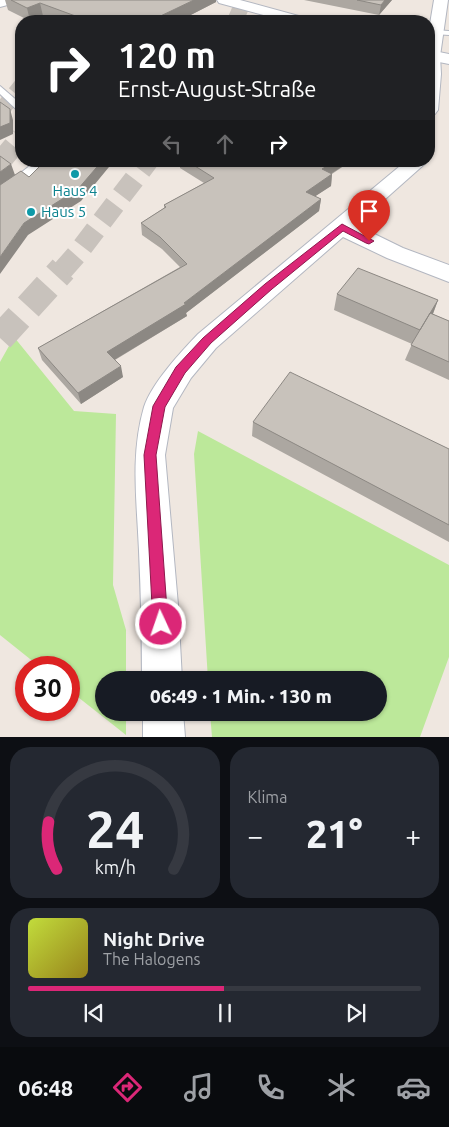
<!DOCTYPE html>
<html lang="de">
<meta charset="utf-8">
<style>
body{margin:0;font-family:Ubuntu,sans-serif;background:#242831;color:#f1f3f6;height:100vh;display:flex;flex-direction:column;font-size:19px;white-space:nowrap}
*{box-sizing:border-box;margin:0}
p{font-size:16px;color:#9ea1a6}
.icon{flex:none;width:28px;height:28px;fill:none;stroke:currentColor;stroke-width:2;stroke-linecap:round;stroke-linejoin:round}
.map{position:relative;height:737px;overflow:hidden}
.side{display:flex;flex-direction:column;gap:10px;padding:10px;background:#0d0f14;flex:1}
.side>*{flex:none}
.banner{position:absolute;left:15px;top:15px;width:420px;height:152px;border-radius:20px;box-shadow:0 1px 4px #0004;background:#202124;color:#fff;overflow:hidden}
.speed{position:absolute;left:15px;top:656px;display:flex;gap:10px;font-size:25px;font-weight:700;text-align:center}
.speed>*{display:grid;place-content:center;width:65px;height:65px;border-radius:50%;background:#171b24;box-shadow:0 1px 4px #0004;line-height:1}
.speed .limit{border:8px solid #d22;background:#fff;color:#111}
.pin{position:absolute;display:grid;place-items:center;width:42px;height:42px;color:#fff;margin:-51px -21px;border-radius:50% 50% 50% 0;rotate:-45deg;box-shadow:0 0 5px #0007}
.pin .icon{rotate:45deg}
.me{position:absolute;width:55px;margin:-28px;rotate:357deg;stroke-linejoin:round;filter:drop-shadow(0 0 4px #0008)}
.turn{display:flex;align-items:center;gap:18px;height:105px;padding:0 20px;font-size:22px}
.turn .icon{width:65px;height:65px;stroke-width:2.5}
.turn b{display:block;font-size:35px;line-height:42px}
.lanes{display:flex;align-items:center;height:48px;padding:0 20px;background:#0003;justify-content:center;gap:25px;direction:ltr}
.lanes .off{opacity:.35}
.big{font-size:38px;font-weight:800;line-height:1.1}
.side .card{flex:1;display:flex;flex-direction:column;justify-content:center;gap:8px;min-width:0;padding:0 18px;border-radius:20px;background:#242831}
.side .dial{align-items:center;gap:0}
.dial svg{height:130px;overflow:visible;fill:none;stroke:#363941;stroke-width:7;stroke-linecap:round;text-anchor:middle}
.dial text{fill:#f1f3f6;stroke:none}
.song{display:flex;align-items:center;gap:15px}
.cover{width:60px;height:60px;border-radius:8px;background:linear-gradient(135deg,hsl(70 70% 55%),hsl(50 70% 35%))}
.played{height:5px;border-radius:2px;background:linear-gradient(90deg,#db2777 50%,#363941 50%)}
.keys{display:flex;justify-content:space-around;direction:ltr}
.heat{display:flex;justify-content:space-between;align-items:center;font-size:28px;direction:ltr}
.side .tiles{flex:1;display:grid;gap:10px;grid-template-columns:1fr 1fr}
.card:last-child{grid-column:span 2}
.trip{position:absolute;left:95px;top:671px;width:292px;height:50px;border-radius:25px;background:#171b24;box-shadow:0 1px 4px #0004;font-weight:800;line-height:50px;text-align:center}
.dock{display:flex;height:80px;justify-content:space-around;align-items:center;background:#090b0e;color:#9ea1a6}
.dock .icon{width:35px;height:35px}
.dock .current{color:#db2777}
.dock b{font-size:22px;color:#f1f3f6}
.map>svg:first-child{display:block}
.green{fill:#bce89a}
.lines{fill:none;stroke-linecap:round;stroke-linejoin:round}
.motorway-tunnel-far2{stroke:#c8c2bc;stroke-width:16;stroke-dasharray:16 8;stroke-linecap:butt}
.motorway-tunnel-far1{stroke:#c8c2bc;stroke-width:21;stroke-dasharray:21 11;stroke-linecap:butt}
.motorway-tunnel{stroke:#c8c2bc;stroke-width:28;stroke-dasharray:28 14;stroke-linecap:butt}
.service-casing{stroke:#b3b7c1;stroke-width:2}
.minor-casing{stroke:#b3b7c1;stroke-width:2}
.tertiary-casing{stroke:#b3b7c1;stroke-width:2}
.service{fill:#fff;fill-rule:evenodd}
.minor{fill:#fff;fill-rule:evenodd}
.tertiary{fill:#fff;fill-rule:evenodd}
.wall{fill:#aca7a1}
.shaded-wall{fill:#8c8883}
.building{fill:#c8c2bb;stroke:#8c8883}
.route{fill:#db2777;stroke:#8e194d}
.culture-dot{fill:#0f9aa8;stroke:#fff;stroke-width:2}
.labels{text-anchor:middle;stroke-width:4;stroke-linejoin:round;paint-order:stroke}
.far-culture-label{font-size:15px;fill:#0d838f;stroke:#fff}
</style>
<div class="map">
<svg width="449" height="737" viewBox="0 0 449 737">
<rect width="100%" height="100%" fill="#efe7e0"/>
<path class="green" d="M14,337L74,411L116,414L113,585L126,630V680H104V712L126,713V735L69,690V668L40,667L0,635V362Z
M198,431L449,565V657L420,737H212L210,713L379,712V680H208L194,454Z"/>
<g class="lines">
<path class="motorway-tunnel-far2" d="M235,21L244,0
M0,112L21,86"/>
<path class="motorway-tunnel-far1" d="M0,162L21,137
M62,271L77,254L148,161"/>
<path class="motorway-tunnel" d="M0,338L63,269"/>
<g class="service-casing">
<path id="service" d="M434,30L449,31V35L434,34Z
M0,86L21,104V112L18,111L0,94Z
M36,161H46L41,169L0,197V189Z"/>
</g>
<g class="minor-casing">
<path id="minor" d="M0,0H17L15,3L0,7Z
M434,0H448L440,56L441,74L438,110L435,114L429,115V30Z
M406,161H428L356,225L403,248L449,265V282L387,258L343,237L216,348L191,378L173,408L165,455L178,605L182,680H142C142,637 141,594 139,551C137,502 130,455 144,407C152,383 180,353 198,334Z
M143,712H183L185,737H143Z"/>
</g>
<g class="tertiary-casing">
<path id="tertiary" d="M217,0H240L306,18L308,21H286L219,3Z
M429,50L449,54V64L429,60Z"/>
</g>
<use href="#service" class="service"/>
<use href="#minor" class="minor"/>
<use href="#tertiary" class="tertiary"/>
</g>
<path class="wall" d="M5,0H216V2L179,21H57L43,16L30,21L8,10Z
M304,0H392L379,15Z
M180,161H351L332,174L331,186L315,196L321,199L319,211L186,313L187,316L115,360L123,377L81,404L42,360L38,348L180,267L162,249L142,235L141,223L164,208V205L204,183L180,168Z
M337,294L438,300L433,314L449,321V380L405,360L412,344L334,310Z
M253,422L449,449V542L252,436Z"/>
<path class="shaded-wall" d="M194,0H216V2L179,21H150Z
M385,0H392L379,15L381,5Z
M40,3L43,16L30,21L27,8Z
M10,109L13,120V134L0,140V127Z
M102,161H108L109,167L81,201L28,235L0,274V257L24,223Z
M335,161H351L321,180L322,169Z
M11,164L15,175L0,187V172Z
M332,174L331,186L305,203L306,192Z
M321,199L319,211L186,313L187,316L109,363L107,352L184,303Z
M438,300L432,316L420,330Z
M121,366L123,377L81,404L78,393Z"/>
<path class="building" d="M11,0H194L150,21H89L40,3L27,8Z
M357,0H385L381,5Z
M0,102L10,109V123L0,127Z
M0,156L11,164L0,172Z
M45,161H102L78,189L24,223L0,257V185L21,171L29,177Z
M187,161H335L322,169L332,174L306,192L321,199L184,303L186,304L107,352L121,366L78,393L38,348L187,264L160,237L141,223L166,207L164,205L214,178Z
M358,268L438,300L420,330L337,294Z
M430,313L449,321V362L411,345Z
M290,372L449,449V525L253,422Z"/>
<path class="route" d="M342,224L374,241L369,244L366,243L343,231L272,289L211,343L185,373L165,407L156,455L168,624L166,629L161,631L155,629L153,624L144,455L153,406L176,367L203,338L265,284Z"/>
<g class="culture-dot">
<circle cx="75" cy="174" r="5"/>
<circle cx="31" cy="212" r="5"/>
</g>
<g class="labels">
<g class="far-culture-label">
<text x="75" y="196">Haus 4</text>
<text x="41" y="217" text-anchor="start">Haus 5</text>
</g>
</g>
</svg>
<div class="speed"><div class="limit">30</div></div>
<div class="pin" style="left:369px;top:241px;background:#d93025"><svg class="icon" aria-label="arrive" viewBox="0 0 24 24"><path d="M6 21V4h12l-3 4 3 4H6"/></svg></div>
<svg class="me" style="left:161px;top:624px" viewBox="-20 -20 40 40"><circle r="17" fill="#db2777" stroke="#fff" stroke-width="3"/><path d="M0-11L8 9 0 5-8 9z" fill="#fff"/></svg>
<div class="trip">06:49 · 1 Min. · 130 m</div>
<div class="banner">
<div class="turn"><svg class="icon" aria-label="right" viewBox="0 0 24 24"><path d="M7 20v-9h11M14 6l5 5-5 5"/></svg><div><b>120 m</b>Ernst-August-Straße</div></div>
<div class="lanes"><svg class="icon off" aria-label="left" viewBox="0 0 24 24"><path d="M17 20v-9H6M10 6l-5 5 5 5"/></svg><svg class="icon off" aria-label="ahead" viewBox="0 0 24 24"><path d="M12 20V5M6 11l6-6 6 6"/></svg><svg class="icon" aria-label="right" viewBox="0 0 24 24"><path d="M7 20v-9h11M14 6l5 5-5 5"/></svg></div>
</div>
</div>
<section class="side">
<div class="tiles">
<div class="card dial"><svg viewBox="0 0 100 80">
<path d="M14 69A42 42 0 1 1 86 69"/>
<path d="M14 69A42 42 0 0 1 9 40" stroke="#db2777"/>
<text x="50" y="56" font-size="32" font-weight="700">24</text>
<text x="50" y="72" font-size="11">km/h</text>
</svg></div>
<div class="card"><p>Klima</p>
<div class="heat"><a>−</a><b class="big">21°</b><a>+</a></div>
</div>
<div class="card">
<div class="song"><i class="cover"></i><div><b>Night Drive</b><p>The Halogens</p></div></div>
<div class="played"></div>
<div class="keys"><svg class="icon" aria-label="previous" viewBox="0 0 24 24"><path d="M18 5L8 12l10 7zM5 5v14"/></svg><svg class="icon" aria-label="pause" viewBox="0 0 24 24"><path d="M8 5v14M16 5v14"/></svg><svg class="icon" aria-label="next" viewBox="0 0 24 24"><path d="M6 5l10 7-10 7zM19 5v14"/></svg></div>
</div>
</div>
</section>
<nav class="dock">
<b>06:48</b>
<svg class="icon current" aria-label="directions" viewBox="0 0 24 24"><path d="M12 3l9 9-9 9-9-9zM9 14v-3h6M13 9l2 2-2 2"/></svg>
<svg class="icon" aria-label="music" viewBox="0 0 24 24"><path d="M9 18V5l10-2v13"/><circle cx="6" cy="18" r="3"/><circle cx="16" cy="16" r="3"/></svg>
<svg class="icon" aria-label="phone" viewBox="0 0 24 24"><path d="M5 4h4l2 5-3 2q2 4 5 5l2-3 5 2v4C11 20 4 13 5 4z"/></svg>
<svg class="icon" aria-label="climate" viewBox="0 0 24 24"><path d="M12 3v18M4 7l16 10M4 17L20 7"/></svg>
<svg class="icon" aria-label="car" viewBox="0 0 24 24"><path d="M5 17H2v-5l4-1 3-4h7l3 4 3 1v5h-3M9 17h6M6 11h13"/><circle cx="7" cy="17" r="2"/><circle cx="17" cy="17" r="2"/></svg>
</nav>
